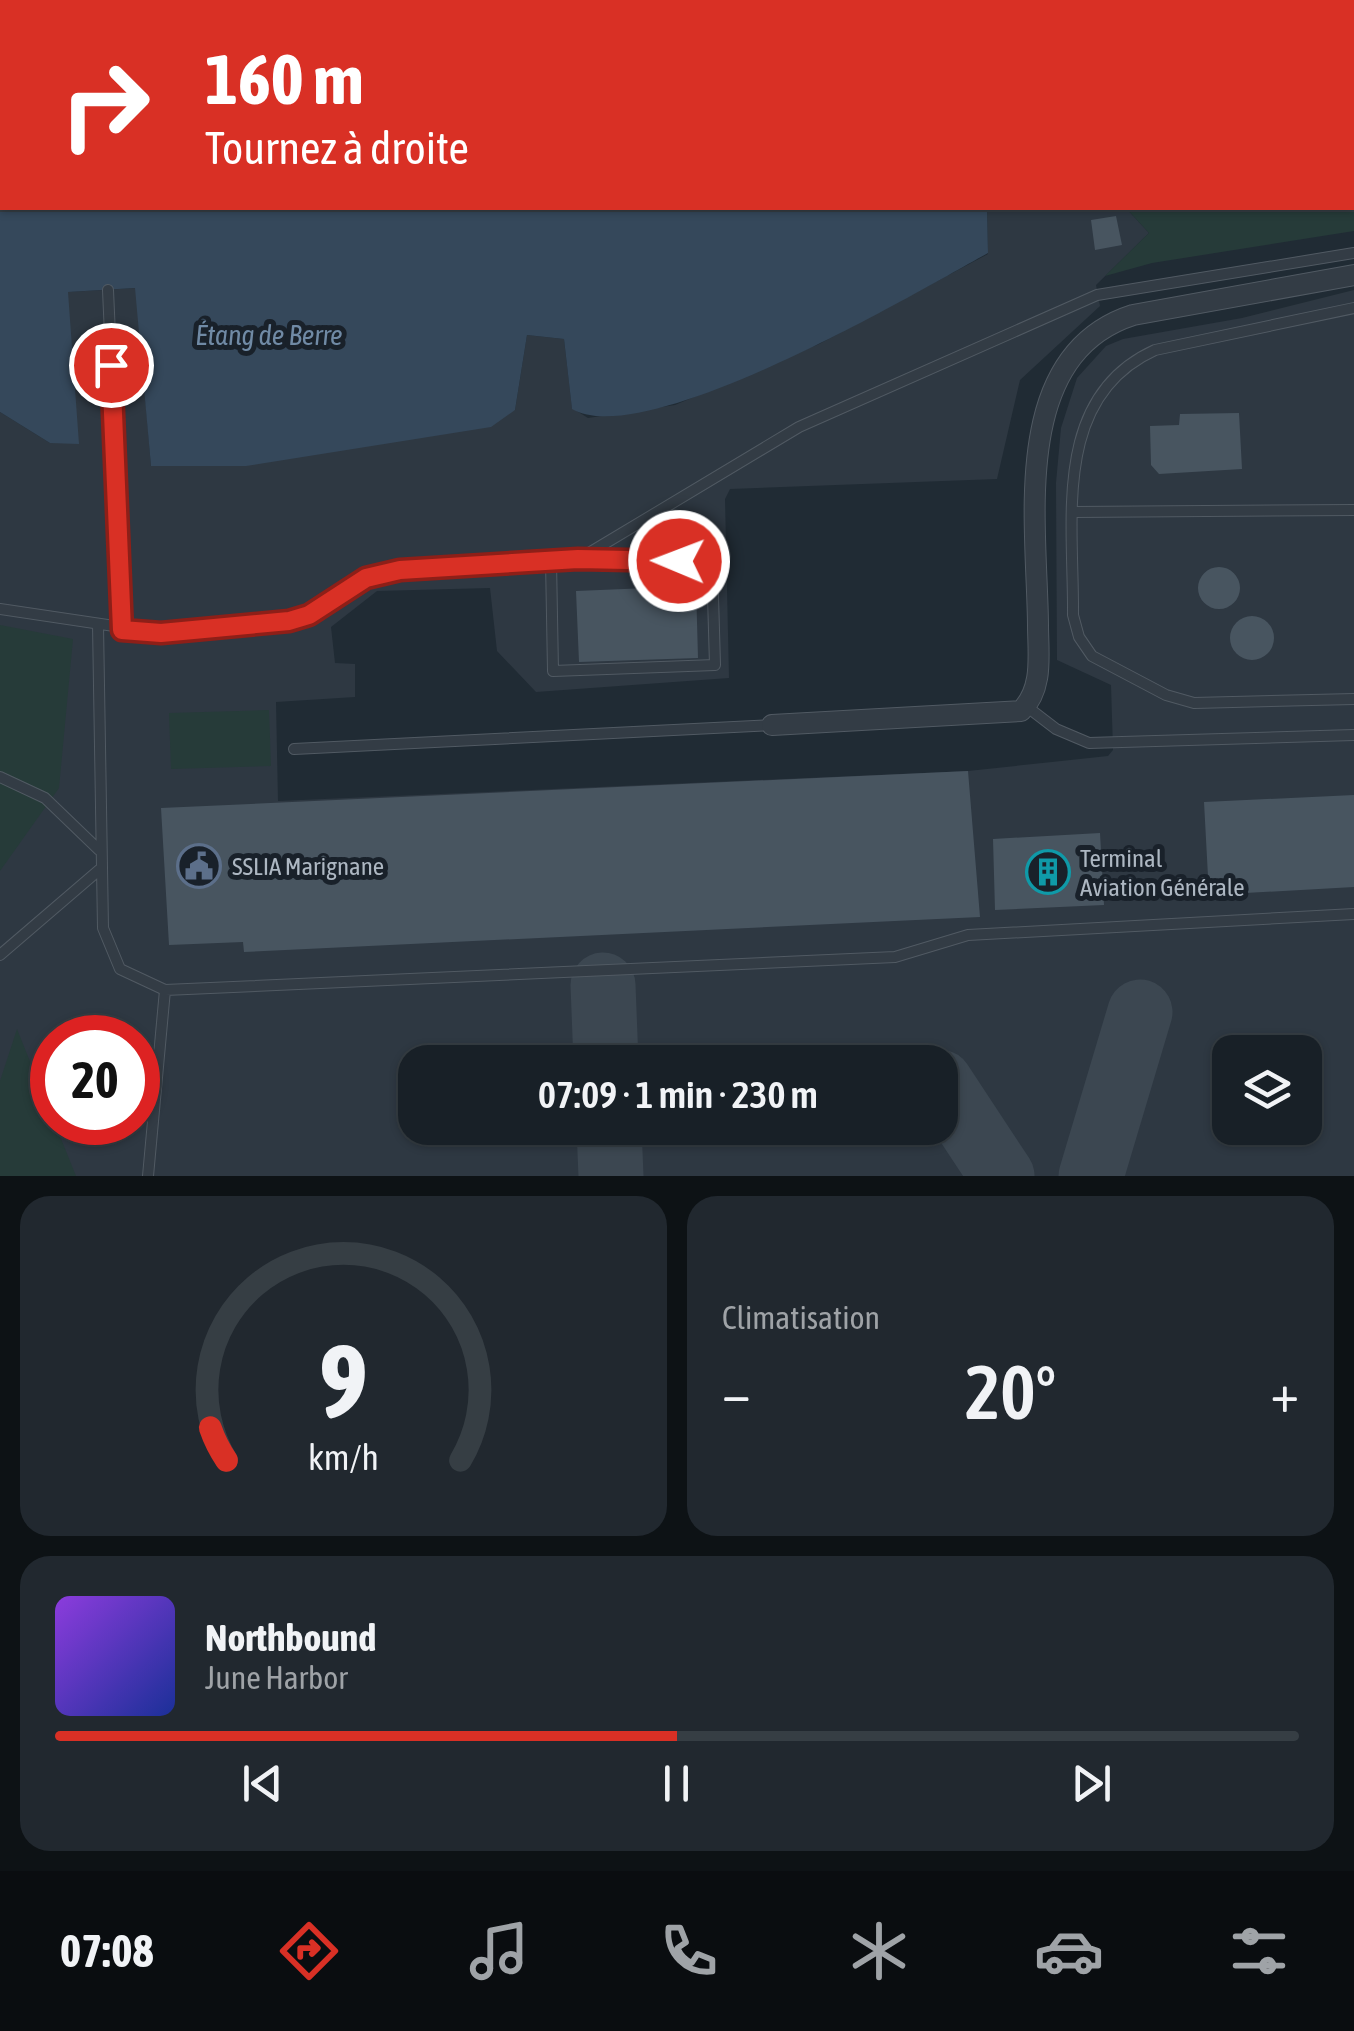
<!DOCTYPE html>
<html lang="fr">
<meta charset="utf-8">
<style>
body{margin:0;font-family:"Asap Condensed",sans-serif;background:#21282f;color:#f1f3f6;height:100vh;display:flex;flex-direction:column;font-size:38px;white-space:nowrap}
*{box-sizing:border-box;margin:0}
p{font-size:32px;color:#9fa3a7}
.icon{flex:none;width:55px;height:55px;fill:none;stroke:currentColor;stroke-width:2;stroke-linecap:round;stroke-linejoin:round}
.map{position:relative;height:1176px;overflow:hidden}
.panel{display:flex;flex-direction:column;gap:20px;padding:20px;background:#0d1215;flex:1}
.panel>*{flex:none}
.hud{position:absolute;left:0px;top:0px;width:1355px;height:210px;box-shadow:0 2px 8px #0004,0 0 0 2px #363e44;background:#d93025;color:#fff;overflow:hidden}
.tools{position:absolute;left:1212px;top:1035px;display:grid;gap:20px}
.tools a{display:grid;place-items:center;width:110px;height:110px;border-radius:20px;background:#182027;box-shadow:0 2px 8px #0004,0 0 0 2px #363e44;font-size:50px}
.speed{position:absolute;left:30px;top:1015px;display:flex;gap:20px;font-size:50px;font-weight:700;text-align:center}
.speed>*{display:grid;place-content:center;width:130px;height:130px;border-radius:50%;background:#182027;box-shadow:0 2px 8px #0004,0 0 0 2px #363e44;line-height:1}
.speed .limit{border:15px solid #d22;background:#fff;color:#111}
.pin{position:absolute;display:grid;place-items:center;width:85px;height:85px;color:#fff;margin:-42px;border:5px solid #fff;border-radius:50%;box-shadow:0 2px 10px #0007}
.me{position:absolute;width:110px;margin:-55px;rotate:271deg;stroke-linejoin:round;filter:drop-shadow(0 0 8px #0008)}
.turn{display:flex;align-items:center;gap:35px;height:210px;padding:0 40px;font-size:45px}
.turn .icon{width:130px;height:130px;stroke-width:2.5}
.turn b{display:block;font-size:70px;line-height:85px}
.big{font-size:75px;font-weight:600;line-height:1.1}
.panel .card{flex:1;display:flex;flex-direction:column;justify-content:center;gap:15px;min-width:0;padding:0 35px;border-radius:30px;background:#21282f}
.panel .dial{align-items:center;gap:0}
.dial svg{height:260px;overflow:visible;fill:none;stroke:#363e44;stroke-width:7;stroke-linecap:round;text-anchor:middle}
.dial text{fill:#f1f3f6;stroke:none}
.song{display:flex;align-items:center;gap:30px}
.cover{width:120px;height:120px;border-radius:15px;background:linear-gradient(135deg,hsl(270 70% 55%),hsl(230 70% 35%))}
.played{height:10px;border-radius:5px;background:linear-gradient(90deg,#d93025 50%,#363e44 50%)}
.keys{display:flex;justify-content:space-around;direction:ltr}
.heat{display:flex;justify-content:space-between;align-items:center;font-size:55px;direction:ltr}
.panel .tiles{flex:1;display:grid;gap:20px;grid-template-columns:1fr 1fr}
.card:last-child{grid-column:span 2}
.trip{position:absolute;left:398px;top:1045px;width:560px;height:100px;border-radius:30px;background:#182027;box-shadow:0 2px 8px #0004,0 0 0 2px #363e44;font-weight:600;line-height:100px;text-align:center}
.dock{display:flex;height:160px;justify-content:space-around;align-items:center;background:#0a0d10;color:#9fa3a7}
.dock .icon{width:70px;height:70px}
.dock .active{color:#d93025}
.dock b{font-size:45px;color:#f1f3f6}
.map>svg:first-child{display:block}
.airport{fill:#2e3842;fill-rule:evenodd}
.green{fill:#263b39}
.water{fill:#35485b}
.lines{fill:none;stroke-linecap:round;stroke-linejoin:round}
.taxiway{stroke:#3c4751;stroke-width:65}
.building{fill:#485560}
.service-casing{stroke:#515a63;stroke-width:12}
.minor-casing{stroke:#515a63;stroke-width:22}
.path{stroke:#445657;stroke-width:5;stroke-dasharray:8 8;stroke-linecap:butt}
.service{stroke:#333c45;stroke-width:10}
.minor{stroke:#333c45;stroke-width:20}
.route-casing{stroke:#8d1f18;stroke-width:25}
.route{stroke:#d93025;stroke-width:18}
.labels{text-anchor:middle;stroke-width:10;stroke-linejoin:round;paint-order:stroke}
.poi-label{font-size:25px;fill:#adb7c2;stroke:#19212a;text-anchor:start}
.water-label{font-size:28px;font-style:italic;fill:#708aa5;stroke:#19212a}
</style>
<div class="map">
<svg width="1354" height="1176" viewBox="0 0 1354 1176">
<rect width="100%" height="100%" fill="#202b34"/>
<path class="airport" d="M987,208H1126L1149,233L1096,285L1100,306L1020,380L997,479L730,489L725,499L729,678L536,692L497,651L490,588L377,591L331,627L335,663L355,664V697L276,702L278,801L968,771L1108,756L1113,750L1111,685L1057,660L1056,483L1061,428L1077,378L1106,346L1123,339L1242,318L1354,290V1176H0V412L50,443L68,292L136,288L151,466L515,410L527,335L564,339L572,408L588,418L675,405L819,344L988,254ZM52,1038H138V1122H52ZM1230,1052H1305V1128H1230ZM415,1062H940V1128H415Z"/>
<path class="green" d="M1354,45V231L1152,263L1105,276L1149,233L1126,208H1352Z
M0,625L73,639L59,788L0,871Z
M269,710L271,766L171,769L169,713Z
M17,1029L76,1176H0V1081Z"/>
<path class="water" d="M0,0H1129L2,2V208H987L988,253C914,294 645,452 572,409L564,339L527,335L515,410L491,427L246,466H151L135,288L68,292L79,444L50,443L0,412Z"/>
<g class="lines">
<path class="taxiway" d="M603,985L606,1062
M940,1082L1002,1176
M609,1128L611,1176
M1091,1176L1140,1012"/>
</g>
<path class="building" d="M1116,216L1122,245L1095,250L1091,220Z
M1239,413L1242,469L1159,474L1151,465L1150,426L1179,425L1180,414Z
M1198 588a21 21 0 1 1 42 0a21 21 0 1 1-42 0Z
M696,586L698,658L579,662L576,591Z
M1230 638a22 22 0 1 1 44 0a22 22 0 1 1-44 0Z
M968,771L980,917L244,952L243,942L169,945L161,808Z
M1354,795V887L1209,895L1204,802Z
M1100,833L1104,905L995,910L993,839Z"/>
<g class="lines">
<g class="service-casing">
<path id="service" d="M108,290L123,630
M1354,308L1155,350C1051,397 1074,521 1073,615L1079,637L1092,656L1166,695L1194,703L1354,699
M1074,512L1354,510
M579,559L799,427L1097,295L1354,253
M0,609L161,633L289,621C323,611 349,580 384,572C413,566 445,567 475,565C554,561 633,560 712,562L715,665L553,671L551,561
M98,625L103,928L120,969L165,990L895,957L968,935L1354,914
M1026,706L1056,729L1089,743L1354,735
M294,749L772,725
M0,777L45,798L99,850
M0,955L99,870
M148,1176L165,990"/>
</g>
<g class="minor-casing">
<path id="minor" d="M772,725L1021,711C1044,688 1038,654 1038,625C1037,523 1009,355 1133,315L1354,275"/>
</g>
<path class="path" d="M1102,0L1103,2"/>
<use href="#service" class="service"/>
<use href="#minor" class="minor"/>
</g>
<g class="lines">
<g class="route-casing">
<path id="route" d="M111,365L122,630L161,633L289,621L309,615L366,578L400,570L578,559L679,561"/>
</g>
<use href="#route" class="route"/>
</g>
<defs>
<g id="civic-ring" transform="scale(2.25)"><circle r="9.5" fill="#19212a" stroke="#5c6f8a" stroke-width="1.5"/><path d="M-.6-6.5H3V-4.5H.6V-3L4-1V1h2V6H-6V1h2V-1L-.6-3ZM-1.2 2.5V6h2.4V2.5Z" fill="#5c6f8a"/></g>
<g id="building-ring" transform="scale(2.25)"><circle r="9.5" fill="#19212a" stroke="#0f9aa8" stroke-width="1.5"/><path d="M-4-6H4V6H1V3H-1V6H-4ZM-2.5-4.3h1.7v1.8h-1.7ZM.8-4.3h1.7v1.8H.8ZM-2.5-1h1.7V.8h-1.7ZM.8-1h1.7V.8H.8Z" fill="#0f9aa8"/></g>
</defs>
<g fill-rule="evenodd">
<use href="#civic-ring" x="199" y="866"/>
<use href="#building-ring" x="1048" y="872"/>
</g>
<g class="labels">
<g class="poi-label">
<text x="1080" y="867">Terminal<tspan x="1080" dy="29">Aviation Générale</tspan></text>
<text x="232" y="875">SSLIA Marignane</text>
</g>
<g class="water-label">
<text x="269" y="345">Étang de Berre</text>
</g>
</g>
</svg>
<div class="tools">
<a><svg class="icon" aria-label="layers" viewBox="0 0 24 24"><path d="M12 4l9 5-9 5-9-5zM3 14l9 5 9-5"/></svg></a>
</div>
<div class="speed"><div class="limit">20</div></div>
<div class="pin" style="left:111px;top:365px;background:#d93025"><svg class="icon" aria-label="arrive" viewBox="0 0 24 24"><path d="M6 21V4h12l-3 4 3 4H6"/></svg></div>
<svg class="me" style="left:679px;top:561px" viewBox="-20 -20 40 40"><circle r="17" fill="#d93025" stroke="#fff" stroke-width="3"/><path d="M0-11L8 9 0 5-8 9z" fill="#fff"/></svg>
<div class="trip">07:09 · 1 min · 230 m</div>
<div class="hud">
<div class="turn"><svg class="icon" aria-label="right" viewBox="0 0 24 24"><path d="M7 20v-9h11M14 6l5 5-5 5"/></svg><div><b>160 m</b>Tournez à droite</div></div>
</div>
</div>
<section class="panel">
<div class="tiles">
<div class="card dial"><svg viewBox="0 0 100 80">
<path d="M14 69A42 42 0 1 1 86 69"/>
<path d="M14 69A42 42 0 0 1 9 59" stroke="#d93025"/>
<text x="50" y="56" font-size="32" font-weight="700">9</text>
<text x="50" y="72" font-size="11">km/h</text>
</svg></div>
<div class="card"><p>Climatisation</p>
<div class="heat"><a>−</a><b class="big">20°</b><a>+</a></div>
</div>
<div class="card">
<div class="song"><i class="cover"></i><div><b>Northbound</b><p>June Harbor</p></div></div>
<div class="played"></div>
<div class="keys"><svg class="icon" aria-label="previous" viewBox="0 0 24 24"><path d="M18 5L8 12l10 7zM5 5v14"/></svg><svg class="icon" aria-label="pause" viewBox="0 0 24 24"><path d="M8 5v14M16 5v14"/></svg><svg class="icon" aria-label="next" viewBox="0 0 24 24"><path d="M6 5l10 7-10 7zM19 5v14"/></svg></div>
</div>
</div>
</section>
<nav class="dock">
<b>07:08</b>
<svg class="icon active" aria-label="directions" viewBox="0 0 24 24"><path d="M12 3l9 9-9 9-9-9zM9 14v-3h6M13 9l2 2-2 2"/></svg>
<svg class="icon" aria-label="music" viewBox="0 0 24 24"><path d="M9 18V5l10-2v13"/><circle cx="6" cy="18" r="3"/><circle cx="16" cy="16" r="3"/></svg>
<svg class="icon" aria-label="phone" viewBox="0 0 24 24"><path d="M5 4h4l2 5-3 2q2 4 5 5l2-3 5 2v4C11 20 4 13 5 4z"/></svg>
<svg class="icon" aria-label="climate" viewBox="0 0 24 24"><path d="M12 3v18M4 7l16 10M4 17L20 7"/></svg>
<svg class="icon" aria-label="car" viewBox="0 0 24 24"><path d="M5 17H2v-5l4-1 3-4h7l3 4 3 1v5h-3M9 17h6M6 11h13"/><circle cx="7" cy="17" r="2"/><circle cx="17" cy="17" r="2"/></svg>
<svg class="icon" aria-label="filters" viewBox="0 0 24 24"><path d="M4 7h16M4 17h16"/><circle cx="9" cy="7" r="2"/><circle cx="15" cy="17" r="2"/></svg>
</nav>
